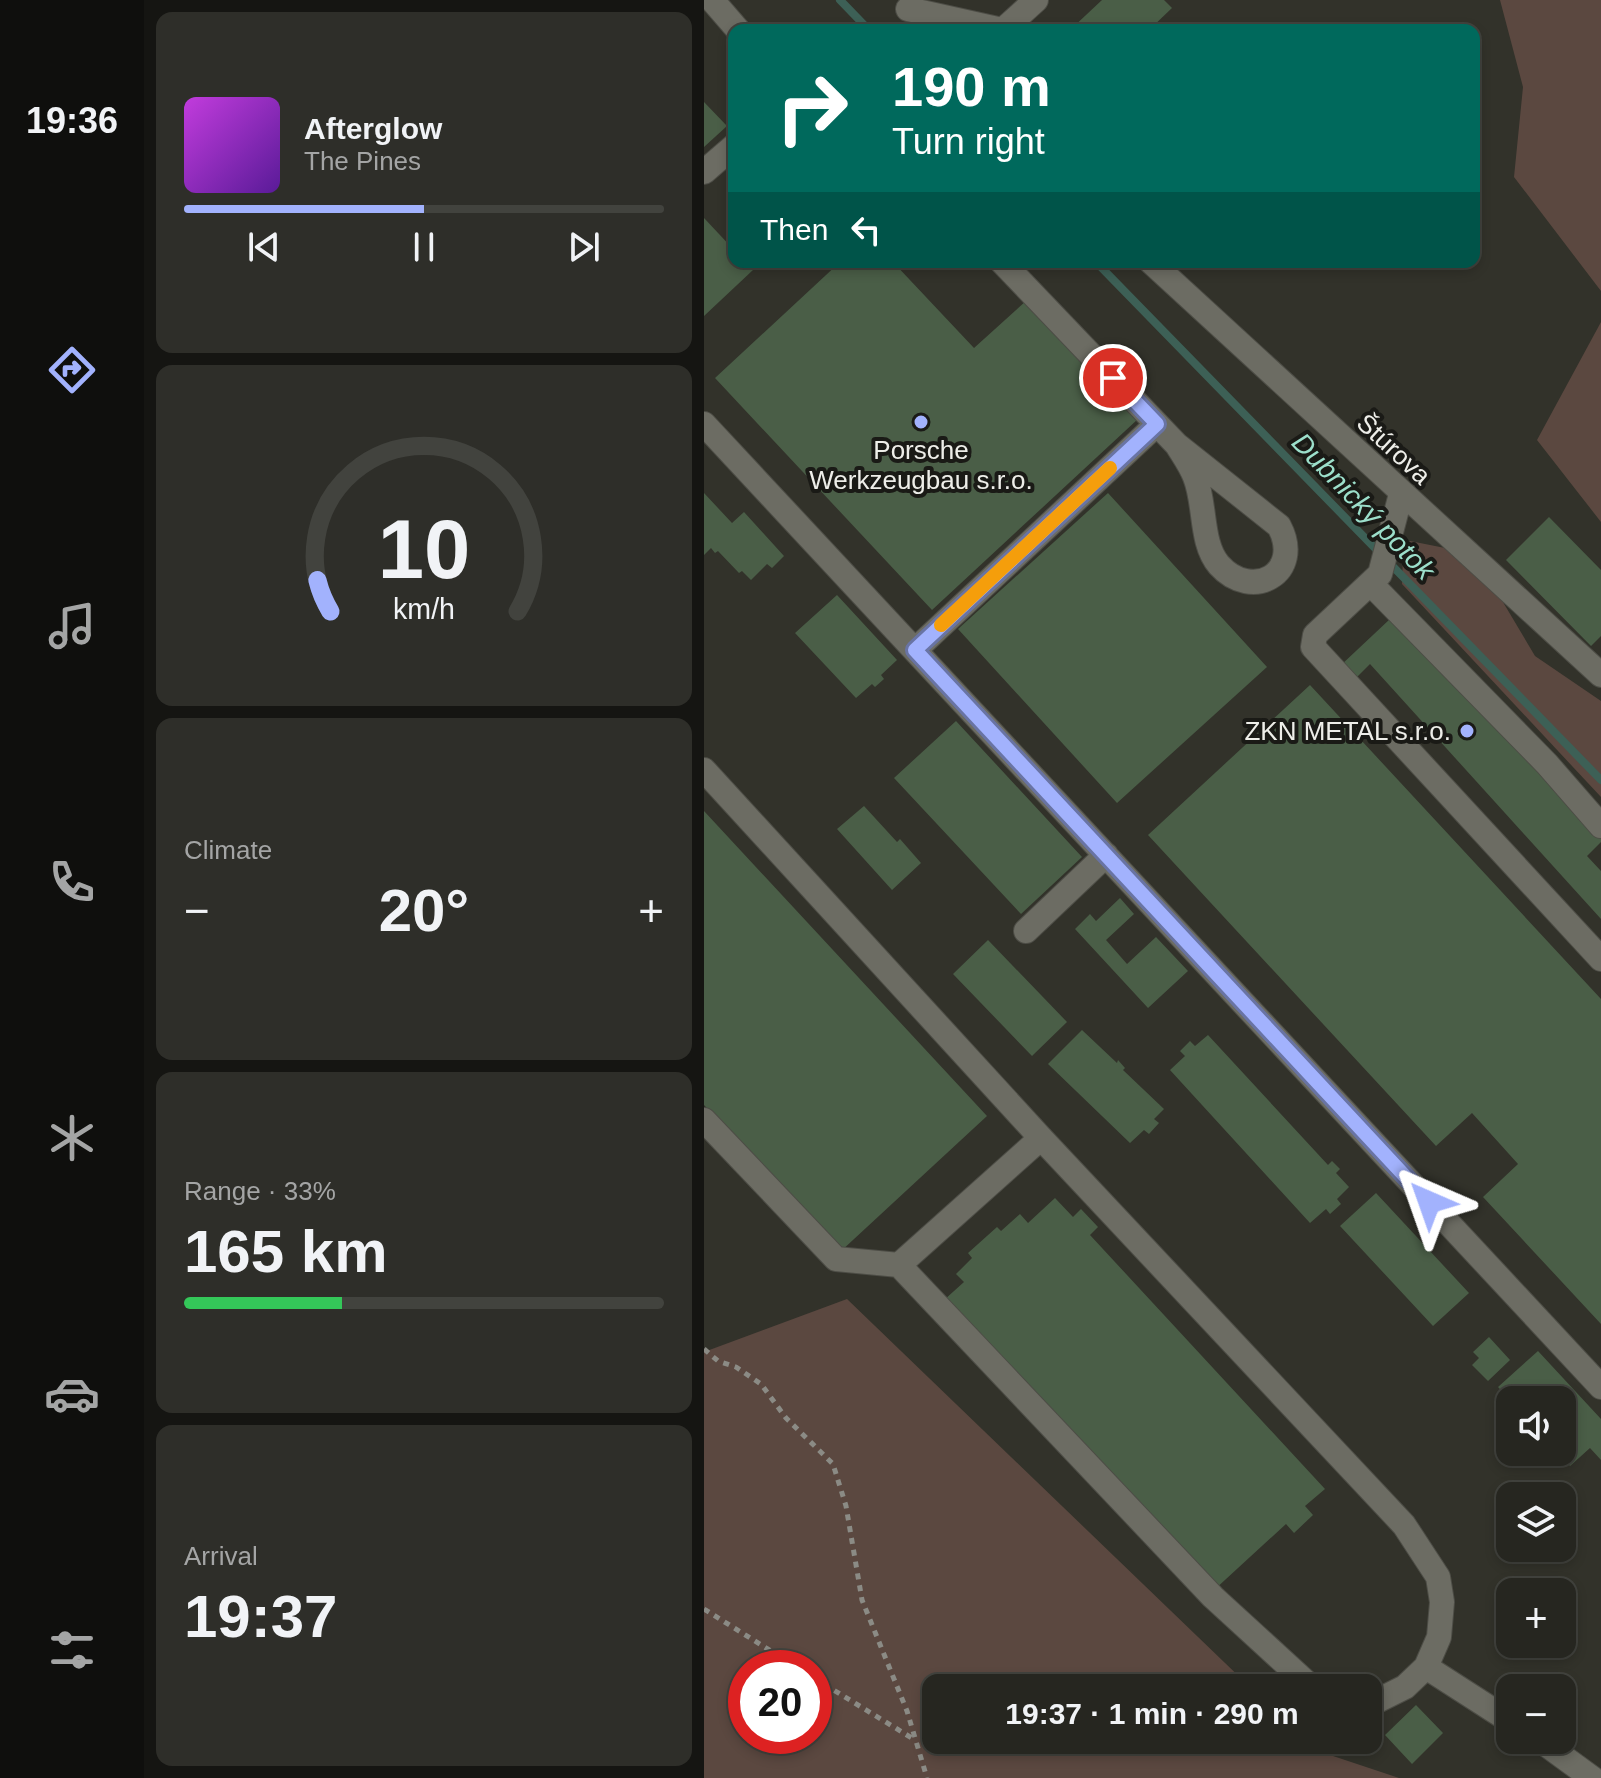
<!DOCTYPE html>
<meta charset="utf-8">
<style>
body{margin:0;font-family:Helvetica,sans-serif;background:#2e2e29;color:#f1f3f6;height:100vh;display:flex;flex-direction:column;font-size:30px;white-space:nowrap}
*{box-sizing:border-box;margin:0}
p{font-size:26px;color:#a4a5a5}
.icon{flex:none;width:44px;height:44px;fill:none;stroke:currentColor;stroke-width:2;stroke-linecap:round;stroke-linejoin:round}
.map{position:relative;flex:1;overflow:hidden}
.side{display:flex;flex-direction:column;gap:12px;padding:12px;background:#151512;width:560px}
.side>*{flex:none}
.top-card{position:absolute;left:24px;top:24px;width:752px;height:244px;border-radius:16px;box-shadow:0 4px 12px #0003,0 0 0 2px #42433e;background:#00695c;color:#fff;overflow:hidden}
.buttons{position:absolute;left:792px;top:1386px;display:grid;gap:16px}
.buttons a{display:grid;place-items:center;width:80px;height:80px;border-radius:16px;background:#262620;box-shadow:0 4px 12px #0003,0 0 0 2px #42433e;font-size:40px}
.speed{position:absolute;left:24px;top:1650px;display:flex;gap:16px;font-size:40px;font-weight:700;text-align:center}
.speed>*{display:grid;place-content:center;width:104px;height:104px;border-radius:50%;background:#262620;box-shadow:0 4px 12px #0003,0 0 0 2px #42433e;line-height:1}
.speed .limit{border:12px solid #d22;background:#fff;color:#111}
.pin{position:absolute;display:grid;place-items:center;width:68px;height:68px;color:#fff;margin:-34px;border:4px solid #fff;border-radius:50%;box-shadow:0 2px 8px #0007}
.me{position:absolute;width:88px;margin:-44px;rotate:317deg;stroke-linejoin:round;filter:drop-shadow(0 0 6px #0008)}
.turn{display:flex;align-items:center;gap:28px;height:168px;padding:0 32px;font-size:36px}
.turn .icon{width:104px;height:104px;stroke-width:2.5}
.turn b{display:block;font-size:56px;line-height:68px}
.then{display:flex;align-items:center;height:76px;padding:0 32px;background:#0003;gap:16px;font-size:30px}
.big{font-size:60px;font-weight:700;line-height:1.1}
.side .widget{flex:1;display:flex;flex-direction:column;justify-content:center;gap:12px;min-width:0;padding:0 28px;border-radius:16px;background:#2e2e29}
.side .dial{align-items:center;gap:0}
.dial svg{height:208px;overflow:visible;fill:none;stroke:#42433e;stroke-width:7;stroke-linecap:round;text-anchor:middle}
.dial text{fill:#f1f3f6;stroke:none}
.song{display:flex;align-items:center;gap:24px}
.cover{width:96px;height:96px;border-radius:12px;background:linear-gradient(135deg,hsl(290 70% 55%),hsl(270 70% 35%))}
.played{height:8px;border-radius:4px;background:linear-gradient(90deg,#a2b2fd 50%,#42433e 50%)}
.keys{display:flex;justify-content:space-around;direction:ltr}
.heat{display:flex;justify-content:space-between;align-items:center;font-size:44px;direction:ltr}
.charge{height:12px;border-radius:6px;background:linear-gradient(90deg,#34c759 33%,#42433e 0)}
.trip{position:absolute;left:218px;top:1674px;width:460px;height:80px;border-radius:16px;background:#262620;box-shadow:0 4px 12px #0003,0 0 0 2px #42433e;font-weight:700;line-height:80px;text-align:center}
main{display:flex;flex:1;min-height:0}
.tab-bar{display:flex;flex-direction:column;width:144px;justify-content:space-around;align-items:center;background:#0f0f0d;color:#a4a5a5}
.tab-bar .icon{width:56px;height:56px}
.tab-bar .active{color:#a2b2fd}
.tab-bar b{font-size:36px;color:#f1f3f6}
.map>svg:first-child{display:block}
.green{fill:#5b4840;fill-rule:evenodd}
.lines{fill:none;stroke-linecap:round;stroke-linejoin:round}
.stream{stroke:#3d6056;stroke-width:8}
.building{fill:#4a5e47}
.minor-casing{stroke:#4d4d46;stroke-width:26}
.path{stroke:#8b8b85;stroke-width:5;stroke-dasharray:6 6;stroke-linecap:butt}
.minor{stroke:#6c6c63;stroke-width:24}
.route-casing{stroke:#6974a4;stroke-width:20}
.route{stroke:#a2b2fd;stroke-width:14}
.slow{stroke:#f59e0b;stroke-width:14}
.poi-dot{fill:#a2b2fd;stroke:#1a1a16;stroke-width:3}
.labels{text-anchor:middle;stroke-width:8;stroke-linejoin:round;paint-order:stroke}
.street-label{font-size:26px;fill:#eeeee9;stroke:#1a1a16}
.poi-label{font-size:26px;fill:#eeeee9;stroke:#1a1a16}
.water-label{font-size:28px;font-style:italic;fill:#9cdfcb;stroke:#1a1a16}
</style>
<main>
<nav class="tab-bar">
<b>19:36</b>
<svg class="icon active" aria-label="directions" viewBox="0 0 24 24"><path d="M12 3l9 9-9 9-9-9zM9 14v-3h6M13 9l2 2-2 2"/></svg>
<svg class="icon" aria-label="music" viewBox="0 0 24 24"><path d="M9 18V5l10-2v13"/><circle cx="6" cy="18" r="3"/><circle cx="16" cy="16" r="3"/></svg>
<svg class="icon" aria-label="phone" viewBox="0 0 24 24"><path d="M5 4h4l2 5-3 2q2 4 5 5l2-3 5 2v4C11 20 4 13 5 4z"/></svg>
<svg class="icon" aria-label="climate" viewBox="0 0 24 24"><path d="M12 3v18M4 7l16 10M4 17L20 7"/></svg>
<svg class="icon" aria-label="car" viewBox="0 0 24 24"><path d="M5 17H2v-5l4-1 3-4h7l3 4 3 1v5h-3M9 17h6M6 11h13"/><circle cx="7" cy="17" r="2"/><circle cx="17" cy="17" r="2"/></svg>
<svg class="icon" aria-label="filters" viewBox="0 0 24 24"><path d="M4 7h16M4 17h16"/><circle cx="9" cy="7" r="2"/><circle cx="15" cy="17" r="2"/></svg>
</nav>
<section class="side">
<div class="widget">
<div class="song"><i class="cover"></i><div><b>Afterglow</b><p>The Pines</p></div></div>
<div class="played"></div>
<div class="keys"><svg class="icon" aria-label="previous" viewBox="0 0 24 24"><path d="M18 5L8 12l10 7zM5 5v14"/></svg><svg class="icon" aria-label="pause" viewBox="0 0 24 24"><path d="M8 5v14M16 5v14"/></svg><svg class="icon" aria-label="next" viewBox="0 0 24 24"><path d="M6 5l10 7-10 7zM19 5v14"/></svg></div>
</div>
<div class="widget dial"><svg viewBox="0 0 100 80">
<path d="M14 69A42 42 0 1 1 86 69"/>
<path d="M14 69A42 42 0 0 1 9 57" stroke="#a2b2fd"/>
<text x="50" y="56" font-size="32" font-weight="700">10</text>
<text x="50" y="72" font-size="11">km/h</text>
</svg></div>
<div class="widget"><p>Climate</p>
<div class="heat"><a>−</a><b class="big">20°</b><a>+</a></div>
</div>
<div class="widget"><p>Range · 33%</p><b class="big">165 km</b><div class="charge"></div></div>
<div class="widget"><p>Arrival</p><b class="big">19:37</b></div>
</section>
<div class="map">
<svg width="897" height="1778" viewBox="0 0 897 1778">
<rect width="100%" height="100%" fill="#32322a"/>
<path class="green" d="M796,0H897V291L810,177L819,87Z
M897,322V522L833,440Z
M706,541L741,548L787,582L831,656L897,701V797L698,584L699,555Z
M143,1299L547,1688H232V1740H601L611,1750L695,1778H0V1352ZM42,1668H110V1736H42Z"/>
<g class="lines">
<path class="stream" d="M136,0L165,30
M392,262L897,780"/>
</g>
<path class="building" d="M398,0H460L468,8L445,30H366Z
M0,102L23,126L0,147Z
M0,218L30,250V262H41L49,270L0,316Z
M136,262H189L270,348L323,300L434,419L228,610L11,378Z
M0,493L28,523L40,512L80,556L68,568L63,564L47,580L38,571L35,573L14,551L11,553L7,548L0,555Z
M404,493L563,667L413,803L254,629Z
M845,517L897,570V636L887,646L802,560Z
M133,595L193,660L177,675L180,679L171,687L168,684L152,698L91,633Z
M686,619L845,780L897,838V842L883,856L897,871V919L666,664L649,681L636,666Z
M606,685L897,999V1324L779,1197L814,1164L768,1113L732,1146L444,835Z
M252,721L378,857L317,914L190,778Z
M160,806L193,842L196,839L217,863L188,890L133,829Z
M0,811L283,1116L136,1252L0,1105Z
M416,898L430,914L402,940L423,964L452,937L484,971L444,1008L371,929L386,914L392,921Z
M284,940L363,1022L328,1056L249,974Z
M378,1030L413,1063L414,1060L421,1068L419,1070L460,1109L450,1119L455,1123L445,1134L440,1130L426,1143L344,1064Z
M504,1035L624,1165L628,1161L636,1169L632,1173L645,1187L633,1199L637,1204L626,1214L622,1209L606,1223L466,1070L481,1056L476,1051L486,1041L491,1046Z
M672,1193L765,1293L729,1326L636,1226Z
M351,1198L369,1217L377,1209L394,1227L386,1235L621,1489L601,1506L609,1515L590,1533L582,1524L509,1591L240,1300L260,1282L252,1274L268,1258L264,1253L293,1227L297,1231L316,1214L324,1223Z
M785,1337L806,1360L784,1381L768,1365L775,1358L769,1352Z
M834,1351L897,1419V1460L886,1448L866,1466L854,1452H858V1400H806L794,1387Z
M712,1705L739,1733L708,1764L681,1735Z"/>
<g class="lines">
<g class="minor-casing">
<path id="minor" d="M8,0L34,30
M204,9L298,30
M299,30L332,0
M0,172L30,146
M298,262L473,445L575,526C600,573 548,602 515,565C496,543 502,504 491,477C487,466 479,455 473,445
M447,262L897,675
M0,424L897,1387
M697,494L676,574L611,635L609,647L897,959
M667,584L843,764L897,826
M211,650L453,424
M0,770L337,1138L700,1525L734,1577L738,1602L735,1637L722,1667L701,1687L673,1701H664
M322,931L402,855
M0,1120L132,1259L195,1265L509,1597L604,1684L614,1688
M195,1265L337,1138
M722,1667L806,1721
M836,1740L888,1778"/>
</g>
<path class="path" d="M0,1349L14,1361L32,1367L57,1384L82,1418L129,1464L142,1506L158,1600L203,1711L223,1778
M0,1609L94,1668
M110,1678L211,1740"/>
<use href="#minor" class="minor"/>
</g>
<g class="lines">
<g class="route-casing">
<path id="route" d="M409,378L453,424L211,650L725,1202"/>
</g>
<use href="#route" class="route"/>
<path class="slow" d="M237,625L406,468"/>
</g>
<g class="poi-dot">
<circle cx="217" cy="422" r="8"/>
<circle cx="763" cy="731" r="8"/>
</g>
<g class="labels">
<g class="street-label">
<text transform="translate(690 449) rotate(43)" y="9">Štúrova</text>
</g>
<g class="poi-label">
<text x="217" y="459">Porsche<tspan x="217" dy="30">Werkzeugbau s.r.o.</tspan></text>
<text x="747" y="740" text-anchor="end">ZKN METAL s.r.o.</text>
</g>
<g class="water-label">
<text transform="translate(660 506) rotate(46)" y="10">Dubnický potok</text>
</g>
</g>
</svg>
<div class="buttons">
<a><svg class="icon" aria-label="sound" viewBox="0 0 24 24"><path d="M4 9h4l5-4v14l-5-4H4zM17 9q2 3 0 6"/></svg></a>
<a><svg class="icon" aria-label="layers" viewBox="0 0 24 24"><path d="M12 4l9 5-9 5-9-5zM3 14l9 5 9-5"/></svg></a>
<a>+</a>
<a>−</a>
</div>
<div class="speed"><div class="limit">20</div></div>
<div class="pin" style="left:409px;top:378px;background:#d93025"><svg class="icon" aria-label="arrive" viewBox="0 0 24 24"><path d="M6 21V4h12l-3 4 3 4H6"/></svg></div>
<svg class="me" style="left:725px;top:1202px" viewBox="-20 -20 40 40"><path d="M0-17L14 15 0 8-14 15z" fill="#a2b2fd" stroke="#fff" stroke-width="4"/></svg>
<div class="trip">19:37 · 1 min · 290 m</div>
<div class="top-card">
<div class="turn"><svg class="icon" aria-label="right" viewBox="0 0 24 24"><path d="M7 20v-9h11M14 6l5 5-5 5"/></svg><div><b>190 m</b>Turn right</div></div>
<div class="then">Then<svg class="icon" aria-label="left" viewBox="0 0 24 24"><path d="M17 20v-9H6M10 6l-5 5 5 5"/></svg></div>
</div>
</div>
</main>
